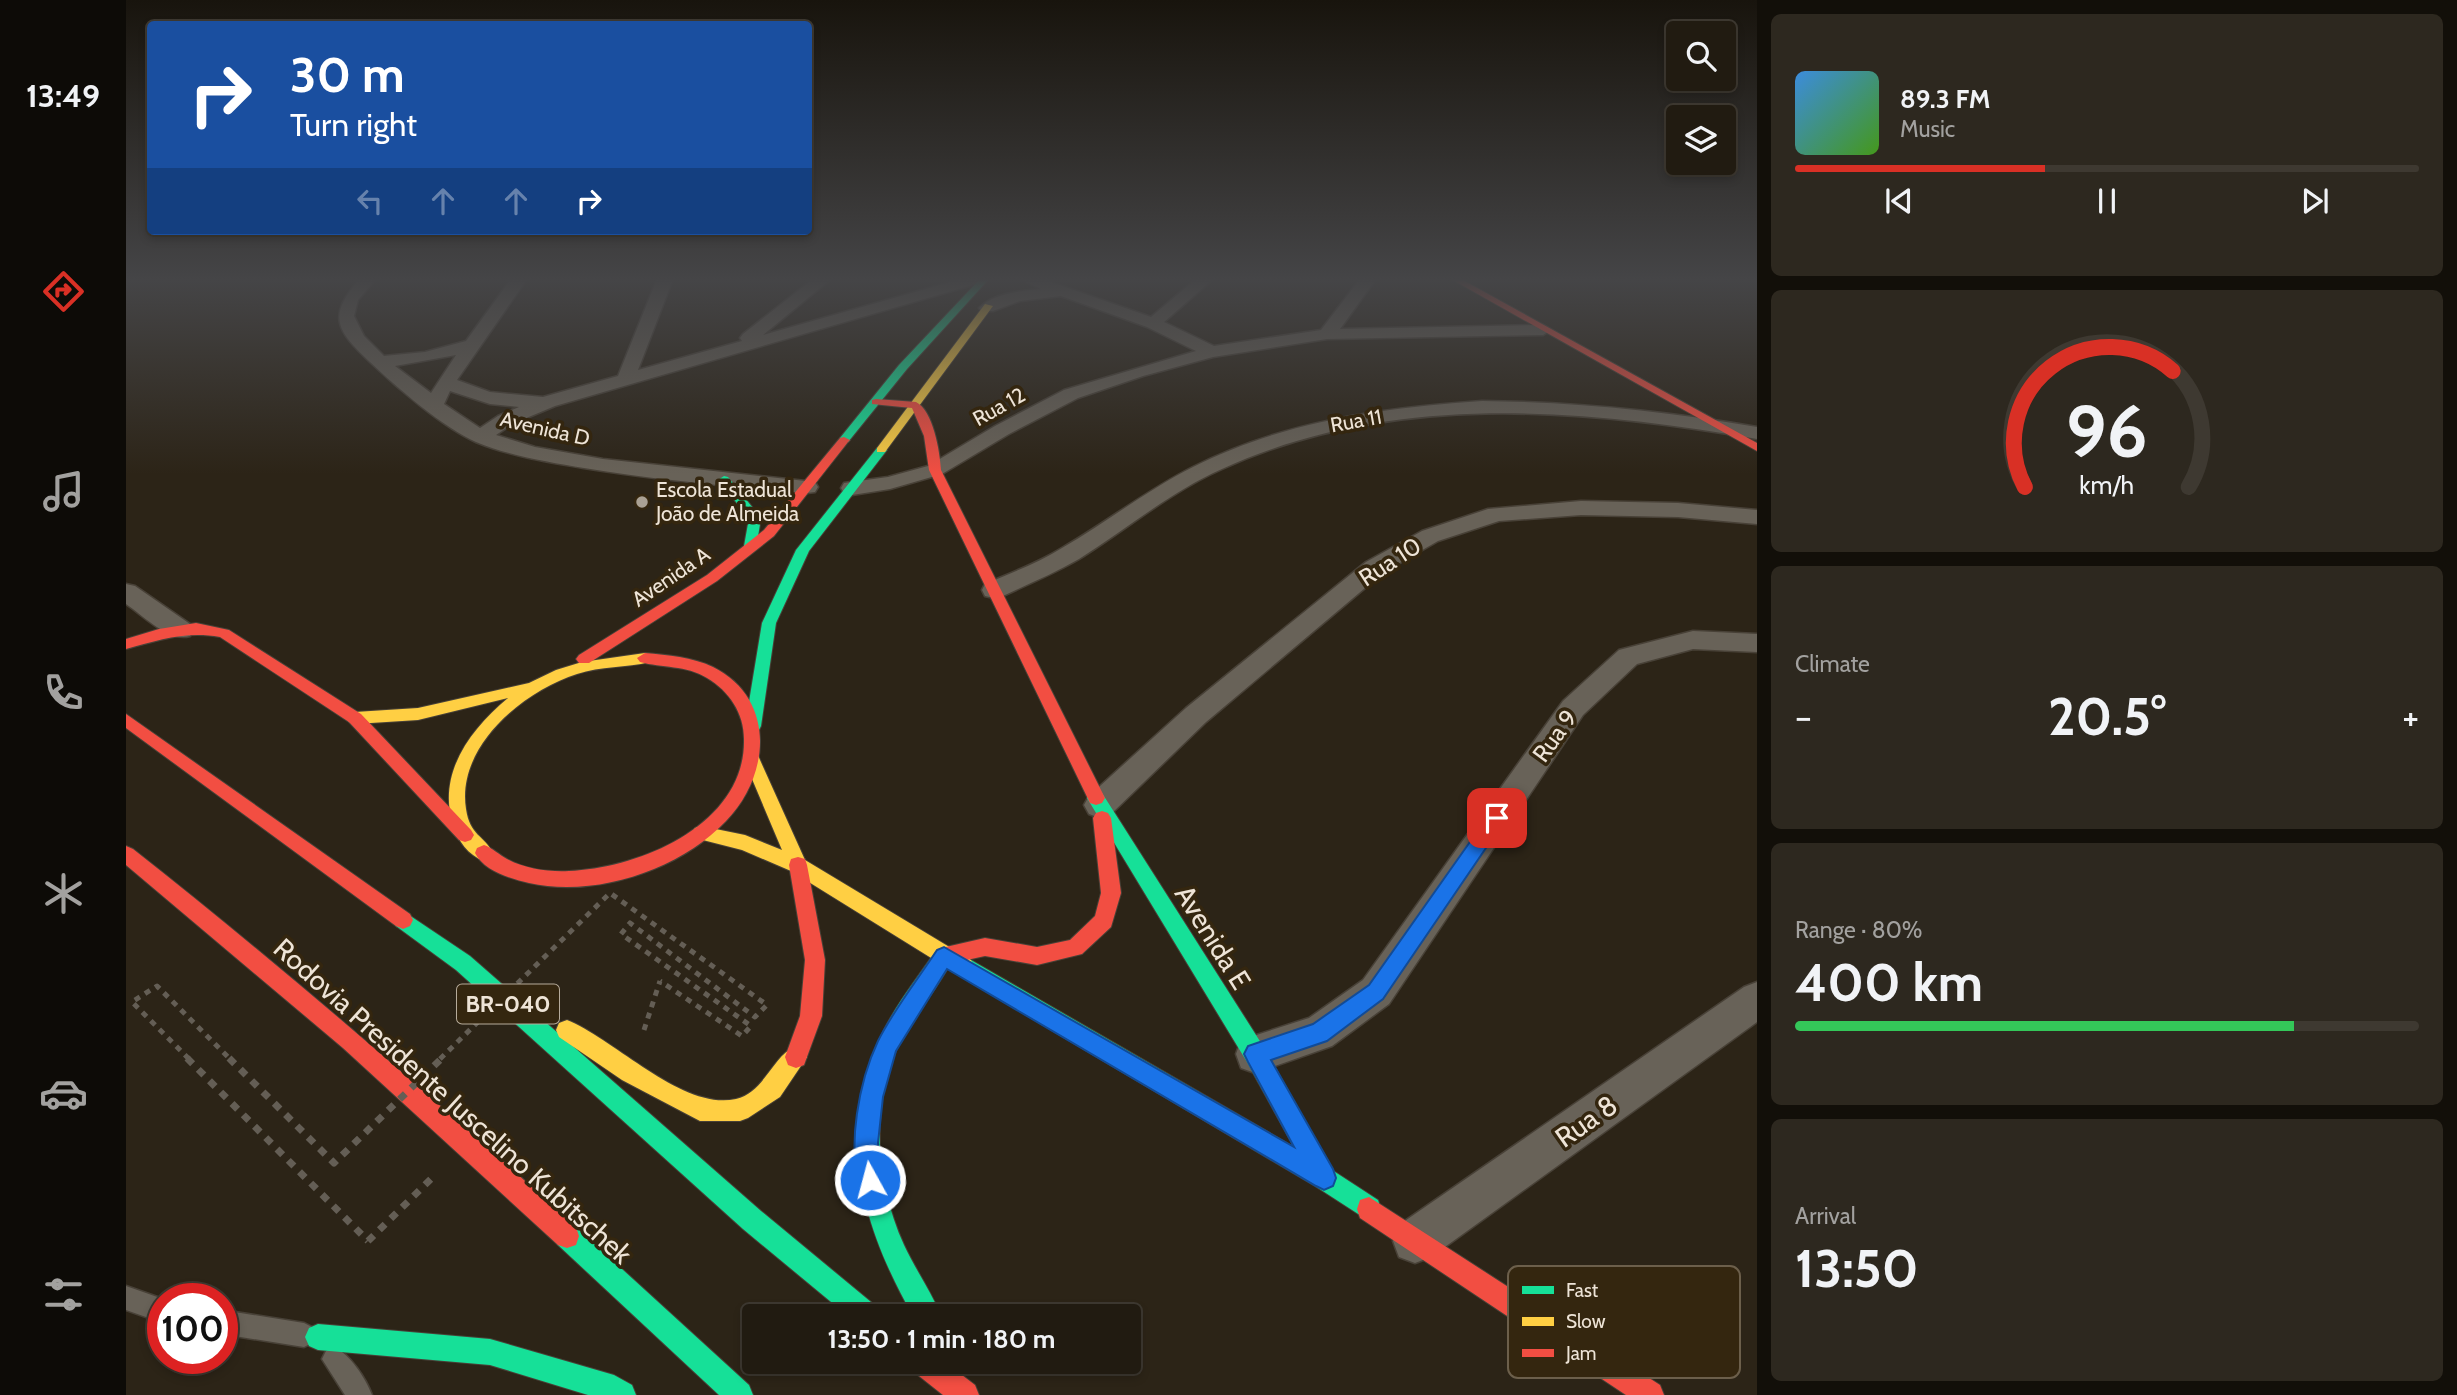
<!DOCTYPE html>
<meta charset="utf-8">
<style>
body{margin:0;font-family:Cabin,sans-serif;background:#2d281f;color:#f1f3f6;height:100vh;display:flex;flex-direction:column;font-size:26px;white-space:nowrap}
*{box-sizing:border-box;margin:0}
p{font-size:23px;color:#a2a19f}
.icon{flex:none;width:38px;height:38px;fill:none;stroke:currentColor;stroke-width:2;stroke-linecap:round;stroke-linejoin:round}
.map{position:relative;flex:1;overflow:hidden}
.drawer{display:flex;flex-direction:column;gap:14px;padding:14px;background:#120f09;width:700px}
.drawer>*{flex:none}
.top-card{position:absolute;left:21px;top:21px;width:665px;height:214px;border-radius:7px;box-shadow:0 4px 10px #0003,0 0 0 2px #3e3931;background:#1a4fa0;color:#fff;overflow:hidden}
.tools{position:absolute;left:1540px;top:21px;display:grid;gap:14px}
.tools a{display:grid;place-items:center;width:70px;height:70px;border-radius:7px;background:#211b11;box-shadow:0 4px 10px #0003,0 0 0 2px #3e3931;font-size:35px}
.speed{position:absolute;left:21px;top:1283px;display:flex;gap:14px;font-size:35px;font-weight:700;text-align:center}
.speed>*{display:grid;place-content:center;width:91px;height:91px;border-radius:50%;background:#211b11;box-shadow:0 4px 10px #0003,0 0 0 2px #3e3931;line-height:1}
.speed .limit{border:10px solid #d22;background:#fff;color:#111}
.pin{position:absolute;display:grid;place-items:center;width:60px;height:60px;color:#fff;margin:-30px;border-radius:14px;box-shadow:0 4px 10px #0006}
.me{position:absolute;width:77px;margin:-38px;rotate:353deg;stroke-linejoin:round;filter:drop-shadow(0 0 5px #0008)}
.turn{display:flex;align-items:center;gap:24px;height:147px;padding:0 28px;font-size:32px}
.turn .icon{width:91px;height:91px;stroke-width:2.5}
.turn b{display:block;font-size:49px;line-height:60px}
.lanes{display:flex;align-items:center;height:66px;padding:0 28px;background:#0003;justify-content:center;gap:35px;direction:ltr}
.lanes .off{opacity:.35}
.big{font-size:52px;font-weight:800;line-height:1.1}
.drawer .tile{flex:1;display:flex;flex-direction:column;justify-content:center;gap:10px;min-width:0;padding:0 24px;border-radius:10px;background:#2d281f}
.drawer .dial{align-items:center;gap:0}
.dial svg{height:182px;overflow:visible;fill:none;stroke:#3e3931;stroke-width:7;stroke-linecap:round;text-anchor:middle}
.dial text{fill:#f1f3f6;stroke:none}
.song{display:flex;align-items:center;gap:21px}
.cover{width:84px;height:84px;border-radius:10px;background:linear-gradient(135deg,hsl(210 70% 55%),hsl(100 70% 35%))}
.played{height:7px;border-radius:4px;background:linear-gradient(90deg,#d93025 40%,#3e3931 40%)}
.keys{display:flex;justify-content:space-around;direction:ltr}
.heat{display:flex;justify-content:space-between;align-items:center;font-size:38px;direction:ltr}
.charge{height:10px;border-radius:5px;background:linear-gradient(90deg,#34c759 80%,#3e3931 0)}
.trip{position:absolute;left:616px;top:1304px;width:399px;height:70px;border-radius:7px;background:#211b11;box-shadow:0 4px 10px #0003,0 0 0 2px #3e3931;font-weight:800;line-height:70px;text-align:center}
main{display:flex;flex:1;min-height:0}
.menu{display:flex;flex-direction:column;width:126px;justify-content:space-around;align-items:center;background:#0d0b07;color:#a2a19f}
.menu .icon{width:49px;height:49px}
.menu .active{color:#d93025}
.menu b{font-size:32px;color:#f1f3f6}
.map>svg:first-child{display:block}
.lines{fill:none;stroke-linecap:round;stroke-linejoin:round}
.lane-casing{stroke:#484137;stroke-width:3}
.street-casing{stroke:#484137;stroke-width:3}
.fast-casing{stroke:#484137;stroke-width:2}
.slow-casing{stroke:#484137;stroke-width:2}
.jam-casing{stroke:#484137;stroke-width:2}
.path-far1{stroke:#645e55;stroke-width:5;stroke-dasharray:6 6;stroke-linecap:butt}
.path{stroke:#645e55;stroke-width:7;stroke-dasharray:8 8;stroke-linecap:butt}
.lane{fill:#686258;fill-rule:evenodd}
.street{fill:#686258;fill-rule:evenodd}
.fast{fill:#16e098;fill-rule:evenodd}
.slow{fill:#ffcf43;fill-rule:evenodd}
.jam{fill:#f24e42;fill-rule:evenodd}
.path-bridge-far1{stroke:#645e55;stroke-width:5;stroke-dasharray:6 6;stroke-linecap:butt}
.path-bridge{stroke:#645e55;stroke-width:7;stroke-dasharray:8 8;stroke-linecap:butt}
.route{fill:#1a73e8;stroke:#114b97;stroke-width:2}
.poi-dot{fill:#aaa194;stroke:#34260f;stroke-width:2.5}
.labels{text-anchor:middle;stroke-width:7;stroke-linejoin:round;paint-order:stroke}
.far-street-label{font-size:21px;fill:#eee4d7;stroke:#34260f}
.far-poi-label{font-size:21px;fill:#eee4d7;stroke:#34260f;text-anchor:start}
.shield{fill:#34260f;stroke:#b6ab9b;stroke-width:2}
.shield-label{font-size:23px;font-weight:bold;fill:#eee4d7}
.street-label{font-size:24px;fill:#eee4d7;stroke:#34260f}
.near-street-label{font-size:28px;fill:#eee4d7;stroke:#34260f}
.key{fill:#34260f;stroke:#6c5f4b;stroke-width:2}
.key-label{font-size:19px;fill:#eee4d7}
</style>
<main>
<nav class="menu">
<b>13:49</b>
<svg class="icon active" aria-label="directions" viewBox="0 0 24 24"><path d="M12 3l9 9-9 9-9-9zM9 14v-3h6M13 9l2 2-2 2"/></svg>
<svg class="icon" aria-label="music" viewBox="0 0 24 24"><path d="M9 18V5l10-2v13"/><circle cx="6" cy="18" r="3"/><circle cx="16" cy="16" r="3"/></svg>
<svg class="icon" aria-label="phone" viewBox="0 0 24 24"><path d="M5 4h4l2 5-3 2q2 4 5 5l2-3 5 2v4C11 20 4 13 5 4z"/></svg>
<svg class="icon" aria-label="climate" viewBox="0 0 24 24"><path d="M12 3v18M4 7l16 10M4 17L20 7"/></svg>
<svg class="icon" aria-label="car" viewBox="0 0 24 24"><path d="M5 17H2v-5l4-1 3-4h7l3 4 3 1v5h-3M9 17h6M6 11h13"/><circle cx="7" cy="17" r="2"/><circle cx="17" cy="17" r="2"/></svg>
<svg class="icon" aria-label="filters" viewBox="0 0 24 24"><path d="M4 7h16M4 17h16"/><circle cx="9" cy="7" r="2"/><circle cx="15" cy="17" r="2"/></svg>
</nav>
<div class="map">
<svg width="1631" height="1395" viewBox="0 0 1631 1395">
<rect width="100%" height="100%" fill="#2c2417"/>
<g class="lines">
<g class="lane-casing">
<path id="lane" d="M0,1286L37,1299V1323L0,1310Z
M96,1310L178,1323L186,1327L190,1335L186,1343L178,1347L96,1334Z
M208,1347C224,1354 240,1379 246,1395H219L196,1359L200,1351Z"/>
</g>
<g class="street-casing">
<path id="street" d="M234,279H250L232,300L228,316L238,336L258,356L299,352L340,341L385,279H401L331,380L364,392L417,397L492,376L531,279H547L512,370L616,341L614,338L617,334L687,279H705L637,335L835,279H860L857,282L429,406L386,424L370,435L409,447L477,459L689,482L692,487L689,492L681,493C607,487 532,480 458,468C422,462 384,456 350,442C318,428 270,387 244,362C211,331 200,316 234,279ZM330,355L305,393L269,366ZM324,391L364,404L393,407L372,416L354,428L318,404Z
M893,279H916L1025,317L1070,279H1087L1038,322L1088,346L1195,330L1234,279H1250L1214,329L1417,325L1425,330L1417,335L1201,339L1087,357L1017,376L952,398L883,434L816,474L764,489L726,495L718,493L715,488L718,483L762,477L802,466L869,426L938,390L1070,351L1021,327L935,296L894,301L867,311H855L853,308C867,293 895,291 915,289Z
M1356,401C1449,402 1539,411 1631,427V439C1454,408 1264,392 1096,469C1044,492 1001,529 953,559C929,573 902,584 877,596L868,598L859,596L856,590L859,584C885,573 912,563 936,548C981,522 1021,490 1067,467C1158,421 1256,408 1356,401Z
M1455,501L1552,503L1631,510V524L1552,517L1455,515L1373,521L1312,541L1258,572L1080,722L985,814L974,818L963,814L958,805L963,796L1060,708L1240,562L1296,531L1362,509Z
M0,584L9,586L64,624L68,630L64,636C42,642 18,616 0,604Z
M1567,631L1631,634V652L1567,649L1511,664L1457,715L1263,1004L1206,1046L1129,1073L1115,1068L1110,1054L1115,1040L1183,1018L1237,980L1437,701L1493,650Z
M1631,982V1022L1305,1257L1289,1263L1273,1257L1267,1241L1273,1225L1618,987Z"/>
</g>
<g class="fast-casing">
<path id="fast" d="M854,279H863L781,369L722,442H714V438L773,365Z
M755,447L761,450L683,551L650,623L635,726L633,730H621L619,726L636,623L670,550L751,448Z
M598,476L602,477L635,518L630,549L625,550L618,546L623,518L592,480Z
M970,791L976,793L1137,1046L1206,1170L1252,1200L1255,1209L1252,1218L1243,1221L1189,1186L831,974L828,967L831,960L838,958L845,960L1168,1147L1121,1062L964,803L961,798L964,793Z
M277,911L344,956L635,1211L751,1307L755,1316H722L617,1229L330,970L270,926L267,920L270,914Z
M818,947L825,949L828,956C814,987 789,1012 774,1042C743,1105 750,1183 778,1245C789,1269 805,1291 815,1316H787C735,1224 708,1131 758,1030C772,1001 793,976 811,949Z
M441,1224L450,1227L623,1385L627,1395H593L432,1245L429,1236L432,1227Z
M192,1324L364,1339L488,1375L506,1385L510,1395H462L364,1365L192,1350L183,1346L179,1337L183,1328Z"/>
</g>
<g class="slow-casing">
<path id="slow" d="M859,304L867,306L759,452H751V448Z
M519,653L527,658L524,662C500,668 475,666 451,674C398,691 330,746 340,809C344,836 358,835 367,853L365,858L358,861C342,855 332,841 327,825C311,773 344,730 382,698L292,720L229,724L223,722L221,718L223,714L229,712L292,708L403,683L430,670L456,662Z
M626,754L632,755L634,760L679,860L845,960L848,967L845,974L838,976L831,974L665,871L616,850L569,838L566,833L569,828L575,826L619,835L656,850L618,760L620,755Z
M441,1020C489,1039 556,1111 610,1099C639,1092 646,1056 670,1046L678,1049L681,1057L654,1097L622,1118L614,1121H574L496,1080L433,1037L430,1030L433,1023Z"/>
</g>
<g class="jam-casing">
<path id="jam" d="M1325,279H1335L1631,443V451Z
M750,399L790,402C807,410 814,452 815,470L979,798L976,803L970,805L964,803L803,470L798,436L786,408L746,404V400Z
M718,437L724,440L722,442L648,536L591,581L463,663H453L450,659L453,655L581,575L638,530L714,438Z
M70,623L103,630L235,714L345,830L348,835L345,840L339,842L333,840L223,722L94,637C59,631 34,640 0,649V639L33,629Z
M519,653C542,655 566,657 587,667C651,699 644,776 600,821C554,870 469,898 403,883C385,879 358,871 349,853L351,848L358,845C367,848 373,855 381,859C399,869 423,872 443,871C515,868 620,824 618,739C618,713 603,691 581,678C560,665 536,668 514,662L511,658Z
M0,714L284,914L287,920L284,926L277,929L270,926L0,728Z
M976,811L982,813L985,818L995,893L985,927L956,954L911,965L859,956L818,965L811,963L808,956L811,949L859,938L911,947L944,940L969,916L975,893L967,818L970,813Z
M0,846L7,849C159,969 306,1096 450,1227L453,1236L450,1245L441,1248L432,1245L217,1048L0,865Z
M672,857L679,859L681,865L699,960L696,1016L678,1065L670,1068L662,1065L659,1057L674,1016L679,960L663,865L665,859Z
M1243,1197L1534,1385L1538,1395H1500L1234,1218L1231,1209L1234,1200Z
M784,1362H819L849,1385L853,1395H817L788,1372Z"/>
</g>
<path class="path-far1" d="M518,1030L534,981"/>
<path class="path" d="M242,1241L308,1176"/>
<use href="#lane" class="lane"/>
<use href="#street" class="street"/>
<use href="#fast" class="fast"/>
<use href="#slow" class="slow"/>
<use href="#jam" class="jam"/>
<path class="path-bridge-far1" d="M63,1059L6,1002L31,986L104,1059
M314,1059L484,893L641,1005L629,1017L504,923L495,934L625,1026L616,1036L534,981"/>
<path class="path-bridge" d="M61,1058L242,1241
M103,1058L208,1163L316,1058"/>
</g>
<linearGradient id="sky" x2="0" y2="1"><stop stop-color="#18140d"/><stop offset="0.59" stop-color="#454547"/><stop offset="1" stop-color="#454547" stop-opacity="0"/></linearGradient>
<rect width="1631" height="474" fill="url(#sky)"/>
<path class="route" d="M1371,810L1377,812L1380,818L1377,823L1257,999L1201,1041L1145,1060L1207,1169L1210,1178L1207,1186L1198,1190L1190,1186L821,969L770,1051L757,1097L752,1143L756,1180L753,1189L744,1192L736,1189C719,1149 734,1079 752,1041C768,1009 792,979 811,950L818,947L1168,1147L1122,1062L1118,1054L1122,1046L1187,1024L1243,985L1365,812Z"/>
<circle class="poi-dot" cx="516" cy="502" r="7"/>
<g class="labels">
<g class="far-street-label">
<text transform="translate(873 407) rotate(-29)" y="7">Rua 12</text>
<text transform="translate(1230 421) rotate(-10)" y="7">Rua 11</text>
<text transform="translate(419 429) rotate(13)" y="7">Avenida D</text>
<text transform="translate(545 577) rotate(-34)" y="7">Avenida A</text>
</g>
<g class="far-poi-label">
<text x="530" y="497">Escola Estadual<tspan x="530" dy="24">João de Almeida</tspan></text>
</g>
<rect class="shield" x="331" y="984.5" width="102" height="39" rx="5"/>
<g class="shield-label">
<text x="382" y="1012">BR-040</text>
</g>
<g class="street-label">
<text transform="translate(1264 562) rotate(-33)" y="8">Rua 10</text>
<text transform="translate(1429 736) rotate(-54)" y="8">Rua 9</text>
</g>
<g class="near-street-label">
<text transform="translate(1087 937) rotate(58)" y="10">Avenida E</text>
<text transform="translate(327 1101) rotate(42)" y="10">Rodovia Presidente Juscelino Kubitschek</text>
<text transform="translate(1460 1121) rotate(-35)" y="10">Rua 8</text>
</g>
</g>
<rect x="1382" y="1266" width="232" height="112" rx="10" class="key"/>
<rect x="1396" y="1286" width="32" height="8" fill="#16e098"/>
<rect x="1396" y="1317" width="32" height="9" fill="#ffcf43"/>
<rect x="1396" y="1349" width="32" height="8" fill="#f24e42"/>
<g class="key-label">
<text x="1440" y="1297">Fast</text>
<text x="1440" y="1328">Slow</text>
<text x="1440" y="1360">Jam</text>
</g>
</svg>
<div class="tools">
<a><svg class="icon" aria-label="search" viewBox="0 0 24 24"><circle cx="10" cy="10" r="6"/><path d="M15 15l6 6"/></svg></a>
<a><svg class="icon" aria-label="layers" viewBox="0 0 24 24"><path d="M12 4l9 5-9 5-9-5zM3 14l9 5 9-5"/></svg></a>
</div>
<div class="speed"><div class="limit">100</div></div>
<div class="pin" style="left:1371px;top:818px;background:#d93025"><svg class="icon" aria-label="arrive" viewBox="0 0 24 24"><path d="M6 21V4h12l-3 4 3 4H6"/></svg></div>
<svg class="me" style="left:744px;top:1180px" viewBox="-20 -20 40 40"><circle r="17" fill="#1a73e8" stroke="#fff" stroke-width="3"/><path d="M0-11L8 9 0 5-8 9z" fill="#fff"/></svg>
<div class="trip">13:50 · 1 min · 180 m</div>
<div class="top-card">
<div class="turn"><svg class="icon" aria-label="right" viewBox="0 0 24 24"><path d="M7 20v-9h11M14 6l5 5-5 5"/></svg><div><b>30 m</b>Turn right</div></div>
<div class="lanes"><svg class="icon off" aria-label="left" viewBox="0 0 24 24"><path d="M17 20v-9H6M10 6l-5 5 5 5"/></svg><svg class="icon off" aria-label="ahead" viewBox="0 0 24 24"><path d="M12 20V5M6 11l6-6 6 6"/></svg><svg class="icon off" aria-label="ahead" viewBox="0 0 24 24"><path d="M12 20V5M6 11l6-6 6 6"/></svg><svg class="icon" aria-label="right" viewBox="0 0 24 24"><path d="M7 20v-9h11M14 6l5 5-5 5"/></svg></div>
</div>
</div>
<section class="drawer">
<div class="tile">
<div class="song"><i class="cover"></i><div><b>89.3 FM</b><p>Music</p></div></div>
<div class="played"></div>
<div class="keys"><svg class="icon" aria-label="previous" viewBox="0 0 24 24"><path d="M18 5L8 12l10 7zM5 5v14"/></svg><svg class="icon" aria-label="pause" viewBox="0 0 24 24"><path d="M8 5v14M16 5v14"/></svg><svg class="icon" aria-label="next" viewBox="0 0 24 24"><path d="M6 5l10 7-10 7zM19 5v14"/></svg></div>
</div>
<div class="tile dial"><svg viewBox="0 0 100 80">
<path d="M14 69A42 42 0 1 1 86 69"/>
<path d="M14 69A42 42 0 0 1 79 18" stroke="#d93025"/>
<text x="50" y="56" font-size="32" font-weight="700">96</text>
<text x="50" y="72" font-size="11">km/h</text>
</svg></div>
<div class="tile"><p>Climate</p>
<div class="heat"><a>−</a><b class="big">20.5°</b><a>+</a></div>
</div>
<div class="tile"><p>Range · 80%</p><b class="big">400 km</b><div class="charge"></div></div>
<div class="tile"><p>Arrival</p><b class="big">13:50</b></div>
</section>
</main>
